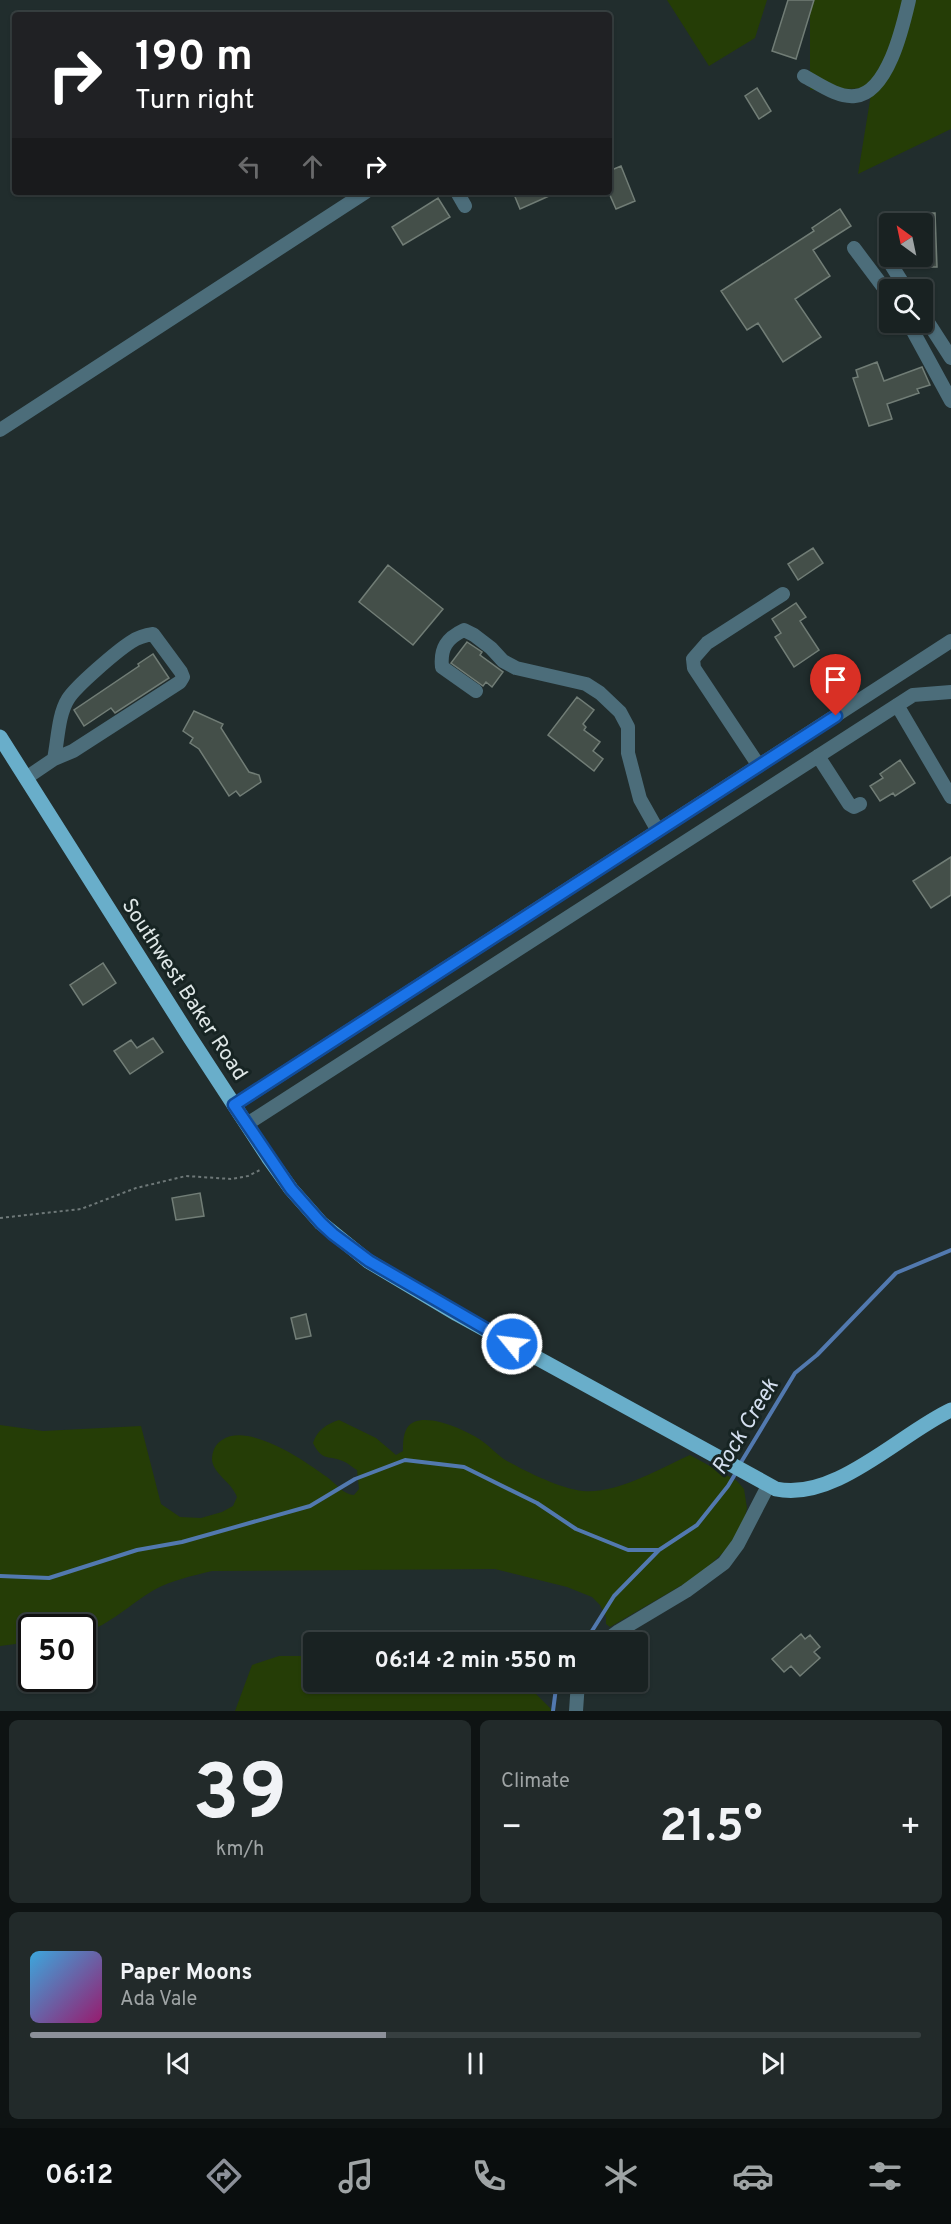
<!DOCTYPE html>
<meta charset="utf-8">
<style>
body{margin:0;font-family:Overpass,sans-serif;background:#222a2a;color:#f1f3f6;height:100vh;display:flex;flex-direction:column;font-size:22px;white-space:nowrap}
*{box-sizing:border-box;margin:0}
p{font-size:20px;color:#9fa4a5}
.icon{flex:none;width:33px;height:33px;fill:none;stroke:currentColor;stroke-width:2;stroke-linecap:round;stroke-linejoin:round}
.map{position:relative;height:1711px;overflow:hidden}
.panel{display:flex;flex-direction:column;gap:9px;padding:9px;background:#0e1313;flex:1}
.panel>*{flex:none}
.guide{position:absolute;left:12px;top:12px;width:600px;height:183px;border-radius:6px;box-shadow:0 2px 4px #0004,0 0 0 2px #373f40;background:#202124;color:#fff;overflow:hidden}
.needle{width:39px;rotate:327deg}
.tools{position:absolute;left:879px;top:213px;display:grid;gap:12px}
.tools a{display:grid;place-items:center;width:54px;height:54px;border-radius:6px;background:#192222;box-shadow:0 2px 4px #0004,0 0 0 2px #373f40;font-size:30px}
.speed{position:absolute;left:18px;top:1614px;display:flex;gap:12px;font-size:30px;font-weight:700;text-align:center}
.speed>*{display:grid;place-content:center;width:78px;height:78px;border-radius:50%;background:#192222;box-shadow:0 2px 4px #0004,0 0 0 2px #373f40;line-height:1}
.speed .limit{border:3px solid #111;border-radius:9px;background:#fff;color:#111}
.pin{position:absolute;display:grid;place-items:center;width:51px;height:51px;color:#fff;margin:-62px -26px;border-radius:50% 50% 50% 0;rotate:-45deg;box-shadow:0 0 6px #0007}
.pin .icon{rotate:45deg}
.me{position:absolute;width:66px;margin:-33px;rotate:299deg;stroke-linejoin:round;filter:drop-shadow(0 0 4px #0008)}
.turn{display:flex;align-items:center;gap:21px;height:126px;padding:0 24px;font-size:27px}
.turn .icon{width:78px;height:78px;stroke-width:2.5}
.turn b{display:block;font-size:42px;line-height:51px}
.lanes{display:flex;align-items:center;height:57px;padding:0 24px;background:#0003;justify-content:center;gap:30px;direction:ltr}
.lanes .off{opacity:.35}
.big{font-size:45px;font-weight:700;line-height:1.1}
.panel .tile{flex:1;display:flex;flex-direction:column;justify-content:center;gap:9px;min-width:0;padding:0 21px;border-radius:9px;background:#222a2a}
.panel .dial{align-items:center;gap:0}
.dial b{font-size:78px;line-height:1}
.song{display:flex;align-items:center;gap:18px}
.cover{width:72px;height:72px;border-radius:9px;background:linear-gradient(135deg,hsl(200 70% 55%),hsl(320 70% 35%))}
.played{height:6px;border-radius:3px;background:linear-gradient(90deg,#8c9099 40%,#373f40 40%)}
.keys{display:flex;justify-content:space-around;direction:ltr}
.heat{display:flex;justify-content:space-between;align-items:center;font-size:33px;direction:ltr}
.panel .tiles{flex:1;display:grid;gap:9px;grid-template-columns:1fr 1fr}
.tile:last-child{grid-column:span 2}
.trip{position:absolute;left:303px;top:1632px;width:345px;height:60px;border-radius:6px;background:#192222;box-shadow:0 2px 4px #0004,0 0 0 2px #373f40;font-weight:700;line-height:60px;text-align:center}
.tabs{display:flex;height:96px;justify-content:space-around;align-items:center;background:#0a0e0e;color:#9fa4a5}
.tabs .icon{width:42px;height:42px}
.tabs .on{color:#8c9099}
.tabs b{font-size:27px;color:#f1f3f6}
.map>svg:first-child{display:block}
.green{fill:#253d06}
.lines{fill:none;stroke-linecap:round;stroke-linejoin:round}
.stream{stroke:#5279af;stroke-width:4}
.building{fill:#444f49;stroke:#717d76;stroke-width:1.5}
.path{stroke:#6e7878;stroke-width:2;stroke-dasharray:3 3;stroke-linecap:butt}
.minor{stroke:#4c6d7a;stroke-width:14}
.major{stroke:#69aeca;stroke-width:15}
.route-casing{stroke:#114b97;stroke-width:15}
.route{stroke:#1a73e8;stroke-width:10}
.labels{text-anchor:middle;stroke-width:6;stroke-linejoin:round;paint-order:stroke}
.street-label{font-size:21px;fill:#dfe7e7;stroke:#172423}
.water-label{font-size:22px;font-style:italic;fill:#d5e0f0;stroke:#172423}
</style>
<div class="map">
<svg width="951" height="1711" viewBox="0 0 951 1711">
<rect width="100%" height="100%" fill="#212d2d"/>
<path class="green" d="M667,0H767L755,38L709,66Z
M810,0H951V129L858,174L872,88L810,90Z
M339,1420L376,1438L396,1455L403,1451C403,1443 403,1435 407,1428C420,1408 468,1431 482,1441C491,1447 498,1456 507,1461C527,1472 561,1489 583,1491C617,1494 659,1469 690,1455L737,1481L744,1489L747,1508L744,1521L727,1549L699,1575L610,1627L606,1624V1617L600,1605L592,1597L567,1587L495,1569L212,1571C192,1576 172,1580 154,1590C130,1604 110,1625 83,1633L82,1628H32L31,1642L0,1646V1425L43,1431L141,1426L161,1504L180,1517L201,1518L222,1512L233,1506L237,1497C231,1481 214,1475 212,1460C212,1452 215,1444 222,1440C249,1422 305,1461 327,1477C335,1483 344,1495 354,1495L359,1489L357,1470C353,1468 349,1464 345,1462C329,1454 323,1463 313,1443C317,1430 327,1424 339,1420Z
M279,1656H313L314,1682H524L553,1711H235L252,1665Z"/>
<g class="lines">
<path class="stream" d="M740,1464L795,1373L817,1355L896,1273L951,1250
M0,1576L49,1578L137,1550L182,1542L310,1506L355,1479L405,1460L464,1467L537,1503L576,1529L628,1550H659
M585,1642L614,1596L659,1550L697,1525L728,1486L737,1471
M553,1711L556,1688L560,1682"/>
</g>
<path class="building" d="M788,0H814L796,59L772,51Z
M757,88L771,111L759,119L745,96Z
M621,166L635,201L616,209L609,193V171Z
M513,192H558L520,209Z
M438,198L450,217L403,245L392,227Z
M840,209L851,226L813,250L830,276L795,299L821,337L783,362L758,323L747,330L721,291L814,231L812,228Z
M935,213L937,267H926V259H922V224H887V214Z
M877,362L884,381L922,367L930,385L917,389L919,393L887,404L892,419L869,426L853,378L858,377L856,370Z
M813,548L823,563L798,580L788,564Z
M388,565L443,609L413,645L359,602Z
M796,603L806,617L800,621L819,650L794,667L775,637L781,633L772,619Z
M467,642L482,652L480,655L503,672L492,687L486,682L483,686L451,663Z
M153,654L169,678L115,713L111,708L84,726L74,710L139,666L138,664Z
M577,697L594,710L583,724L586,727L584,730L600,742L593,751L603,759L594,771L548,735Z
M194,711L223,724L221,728L249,772L259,775L261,782L240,796L236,791L229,796L199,749L190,743L193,738L183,731Z
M900,760L915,783L895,796L893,793L880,801L870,786L883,778L880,774Z
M951,857V895L931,908L913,881Z
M103,963L116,983L83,1005L70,985Z
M153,1038L163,1052L130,1074L114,1051L131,1040L137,1048Z
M200,1193L204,1216L176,1220L172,1198Z
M306,1314L311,1336L296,1339L291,1318Z
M801,1634L805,1639L810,1635L820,1647L814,1652L820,1658L800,1676L791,1666L784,1672L772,1659Z"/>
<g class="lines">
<path class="path" d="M0,1218L81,1209L136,1188L186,1176L231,1179L248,1176L260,1170"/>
<path class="minor" d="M804,76C819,84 838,98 855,96C888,93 903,26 909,0
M457,192L465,206
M854,248L890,296
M885,255L907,290
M922,313L951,358
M908,322L951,401
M0,430L366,192
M476,691L442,667C440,648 447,638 464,630L474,635L491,648L503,661L516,668L586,684L600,693L620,712L628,727V753L640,799L658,831
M897,705L951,797
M818,756L849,804L854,807L860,804
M759,766L694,668L693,659L707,643L783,594
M26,778L54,759L73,751L180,682L183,677L181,672L153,634C145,635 137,638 131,642C117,651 76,686 68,699C58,715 58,740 54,759
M234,1105L951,641
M247,1124L913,695L951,692
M604,1642L619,1631L686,1591L724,1563L738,1544L768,1486
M576,1711L578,1682"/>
<path class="major" d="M0,737L189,1036L268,1157L291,1189L321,1223L368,1261L457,1314L776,1489C835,1502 901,1433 951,1410"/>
</g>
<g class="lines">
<g class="route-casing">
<path id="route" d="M512,1344L369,1261L333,1234L321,1223L291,1189L234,1105L836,716"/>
</g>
<use href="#route" class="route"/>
</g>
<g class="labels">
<g class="street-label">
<text transform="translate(185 989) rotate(57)" y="7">Southwest Baker Road</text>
</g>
<g class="water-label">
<text transform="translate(744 1426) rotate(-59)" y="8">Rock Creek</text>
</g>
</g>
</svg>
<div class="tools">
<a><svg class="needle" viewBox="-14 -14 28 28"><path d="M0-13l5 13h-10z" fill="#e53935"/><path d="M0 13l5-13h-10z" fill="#9fa4a5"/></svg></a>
<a><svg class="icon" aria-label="search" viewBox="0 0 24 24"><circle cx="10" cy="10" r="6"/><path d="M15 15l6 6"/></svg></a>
</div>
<div class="speed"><div class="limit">50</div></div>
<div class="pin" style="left:836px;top:716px;background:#d93025"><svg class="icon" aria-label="arrive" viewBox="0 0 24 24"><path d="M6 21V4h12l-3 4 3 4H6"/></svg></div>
<svg class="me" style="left:512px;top:1344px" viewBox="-20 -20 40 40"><circle r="17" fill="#1a73e8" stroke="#fff" stroke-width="3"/><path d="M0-11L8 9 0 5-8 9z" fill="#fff"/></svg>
<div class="trip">06:14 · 2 min · 550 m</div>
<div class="guide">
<div class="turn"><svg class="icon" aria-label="right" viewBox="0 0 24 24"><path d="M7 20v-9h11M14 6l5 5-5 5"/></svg><div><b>190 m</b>Turn right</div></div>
<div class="lanes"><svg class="icon off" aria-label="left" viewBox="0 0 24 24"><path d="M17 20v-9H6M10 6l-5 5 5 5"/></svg><svg class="icon off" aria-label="ahead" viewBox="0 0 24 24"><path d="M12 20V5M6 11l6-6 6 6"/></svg><svg class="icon" aria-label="right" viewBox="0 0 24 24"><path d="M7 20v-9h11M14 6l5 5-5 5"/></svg></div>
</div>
</div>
<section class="panel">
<div class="tiles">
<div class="tile dial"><b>39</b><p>km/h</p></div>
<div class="tile"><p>Climate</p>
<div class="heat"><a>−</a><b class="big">21.5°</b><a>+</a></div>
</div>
<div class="tile">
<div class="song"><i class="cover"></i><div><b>Paper Moons</b><p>Ada Vale</p></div></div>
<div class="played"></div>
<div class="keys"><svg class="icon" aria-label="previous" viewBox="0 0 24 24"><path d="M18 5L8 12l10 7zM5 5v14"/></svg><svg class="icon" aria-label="pause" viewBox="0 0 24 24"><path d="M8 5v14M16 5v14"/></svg><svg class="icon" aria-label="next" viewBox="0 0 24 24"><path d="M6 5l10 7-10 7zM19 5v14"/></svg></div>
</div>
</div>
</section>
<nav class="tabs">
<b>06:12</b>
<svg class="icon on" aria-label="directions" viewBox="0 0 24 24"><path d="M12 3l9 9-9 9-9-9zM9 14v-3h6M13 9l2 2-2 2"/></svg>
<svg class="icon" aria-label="music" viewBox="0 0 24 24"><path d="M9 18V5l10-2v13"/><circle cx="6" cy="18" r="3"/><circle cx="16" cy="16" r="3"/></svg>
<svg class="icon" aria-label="phone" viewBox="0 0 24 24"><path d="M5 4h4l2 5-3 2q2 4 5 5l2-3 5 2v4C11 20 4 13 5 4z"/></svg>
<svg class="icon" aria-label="climate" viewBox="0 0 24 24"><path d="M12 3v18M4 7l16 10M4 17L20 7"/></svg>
<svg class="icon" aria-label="car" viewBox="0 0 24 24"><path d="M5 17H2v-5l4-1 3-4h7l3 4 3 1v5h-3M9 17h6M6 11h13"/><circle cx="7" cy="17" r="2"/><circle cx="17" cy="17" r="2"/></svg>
<svg class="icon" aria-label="filters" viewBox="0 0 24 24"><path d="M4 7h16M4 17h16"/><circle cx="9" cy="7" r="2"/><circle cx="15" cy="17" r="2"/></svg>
</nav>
